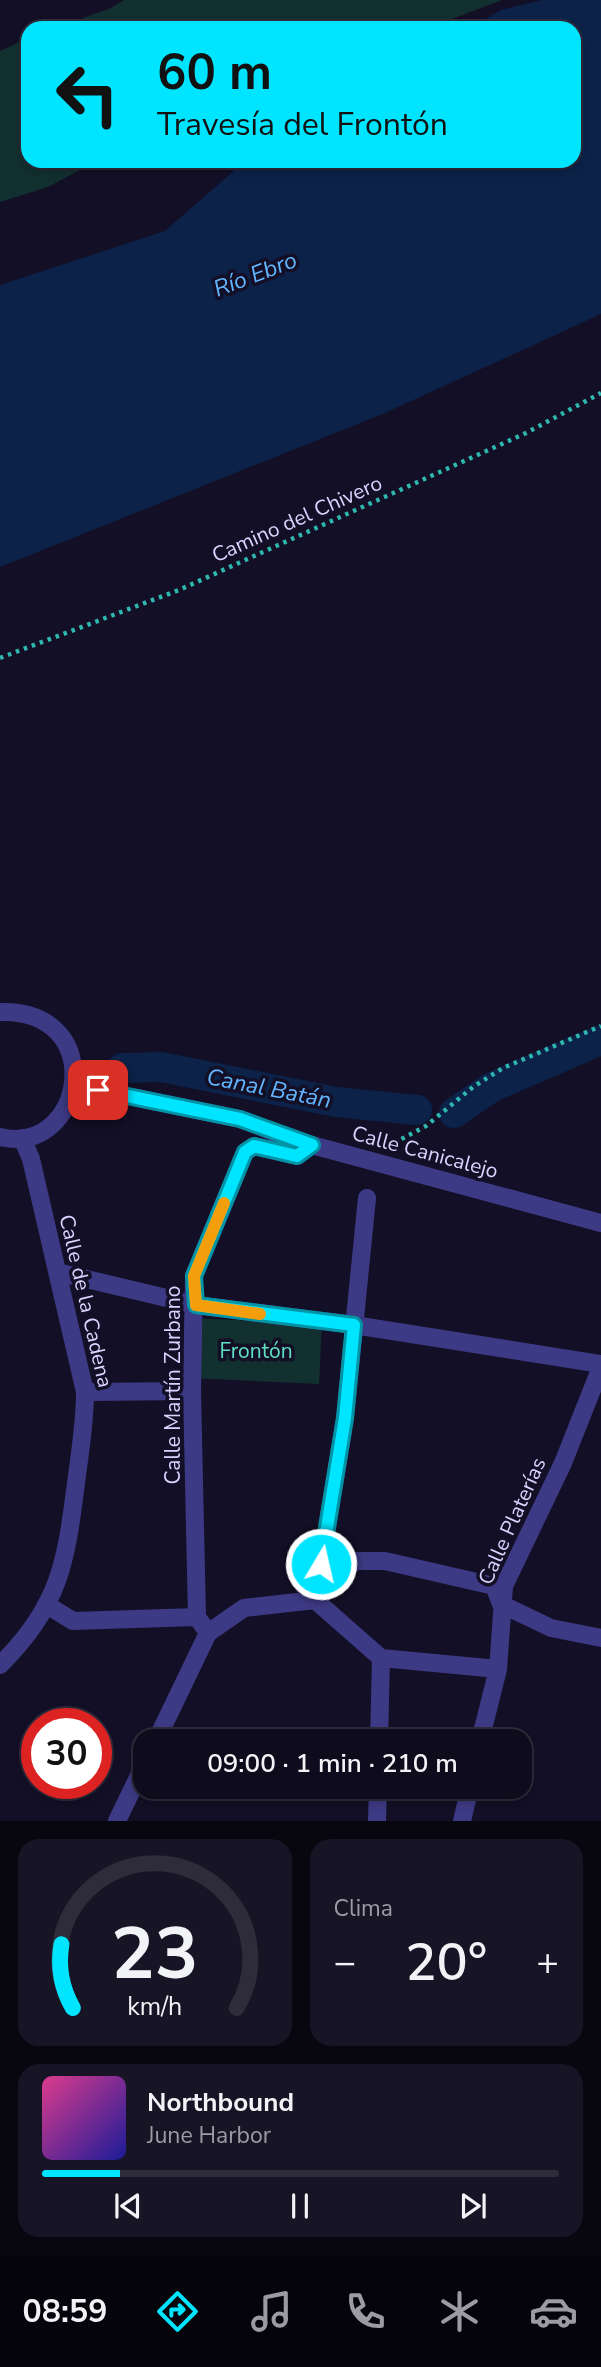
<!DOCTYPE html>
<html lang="es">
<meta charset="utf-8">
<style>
body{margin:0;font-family:"Nunito Sans",sans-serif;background:#171425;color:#f1f3f6;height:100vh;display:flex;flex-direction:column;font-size:26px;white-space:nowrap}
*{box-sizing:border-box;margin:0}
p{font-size:23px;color:#9b9ba3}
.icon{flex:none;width:38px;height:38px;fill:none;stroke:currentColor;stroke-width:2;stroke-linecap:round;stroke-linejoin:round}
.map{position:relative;height:1821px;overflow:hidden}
.panel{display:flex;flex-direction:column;gap:18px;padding:18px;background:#08060f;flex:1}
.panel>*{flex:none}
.top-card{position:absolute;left:21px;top:21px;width:560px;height:147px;border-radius:21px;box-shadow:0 4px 10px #0003,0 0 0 2px #2e2b3b;background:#00e5ff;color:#111;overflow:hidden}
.speed{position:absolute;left:21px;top:1708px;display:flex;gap:14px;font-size:35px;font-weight:700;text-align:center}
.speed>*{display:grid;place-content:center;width:91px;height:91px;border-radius:50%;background:#0e0b1c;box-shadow:0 4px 10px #0003,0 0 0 2px #2e2b3b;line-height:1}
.speed .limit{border:10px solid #d22;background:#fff;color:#111}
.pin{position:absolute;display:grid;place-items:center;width:60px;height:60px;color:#fff;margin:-30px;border-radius:14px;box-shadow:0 4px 10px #0006}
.me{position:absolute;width:77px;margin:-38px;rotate:9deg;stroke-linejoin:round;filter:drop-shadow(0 0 5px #0008)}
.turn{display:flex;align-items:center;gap:24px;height:147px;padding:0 21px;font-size:32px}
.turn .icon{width:91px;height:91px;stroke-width:2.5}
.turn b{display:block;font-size:49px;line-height:60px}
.big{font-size:52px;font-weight:600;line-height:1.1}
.panel .tile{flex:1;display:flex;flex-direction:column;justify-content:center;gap:10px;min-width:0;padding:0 24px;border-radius:21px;background:#171425}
.panel .dial{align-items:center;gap:0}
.dial svg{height:182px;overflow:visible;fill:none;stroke:#2e2b3b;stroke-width:7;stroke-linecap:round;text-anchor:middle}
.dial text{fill:#f1f3f6;stroke:none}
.song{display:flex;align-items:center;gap:21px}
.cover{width:84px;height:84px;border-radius:10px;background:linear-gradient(135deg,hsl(330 70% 55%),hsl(240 70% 35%))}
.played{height:7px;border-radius:4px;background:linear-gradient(90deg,#00e5ff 15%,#2e2b3b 15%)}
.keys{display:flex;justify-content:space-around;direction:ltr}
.heat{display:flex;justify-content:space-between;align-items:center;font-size:38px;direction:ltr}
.panel .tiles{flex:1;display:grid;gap:18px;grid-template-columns:1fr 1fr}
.tile:last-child{grid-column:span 2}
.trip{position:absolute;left:133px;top:1729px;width:399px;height:70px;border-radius:21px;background:#0e0b1c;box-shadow:0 4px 10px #0003,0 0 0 2px #2e2b3b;font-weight:600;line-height:70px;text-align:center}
.dock{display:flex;height:112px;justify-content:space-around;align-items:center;background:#06040b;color:#9b9ba3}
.dock .icon{width:49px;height:49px}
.dock .on{color:#00e5ff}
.dock b{font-size:32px;color:#f1f3f6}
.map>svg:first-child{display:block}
.green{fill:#12302f}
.water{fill:#0c2248}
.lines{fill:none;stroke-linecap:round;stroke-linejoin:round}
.canal{stroke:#0c2248;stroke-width:30}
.path{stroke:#2fb8b0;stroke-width:4.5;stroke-dasharray:3.5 5;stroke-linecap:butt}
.minor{stroke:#3d3a85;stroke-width:18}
.route-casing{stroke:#0095a6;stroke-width:18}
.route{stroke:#00e5ff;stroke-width:12}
.slow{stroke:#f59e0b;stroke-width:12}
.labels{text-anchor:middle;stroke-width:7;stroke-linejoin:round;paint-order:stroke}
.street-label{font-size:21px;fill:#d9d4ff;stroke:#130f26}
.park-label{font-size:21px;fill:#5fe0c0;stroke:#130f26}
.water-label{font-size:23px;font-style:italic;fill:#62b6ff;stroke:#130f26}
</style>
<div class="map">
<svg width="601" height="1821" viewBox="0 0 601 1821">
<rect width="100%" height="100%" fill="#130f26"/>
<path class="green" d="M124,0H502L428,28H56L111,8Z
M28,38V161H97L48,187L0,202V51Z
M192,1318L322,1324L319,1384L189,1378Z"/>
<path class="water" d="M542,0H601V314L385,413L0,567V285L165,231L245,161H574V28H470L501,10Z"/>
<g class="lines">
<path class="canal" d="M122,1068L161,1067L336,1102L417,1110
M454,1113L492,1087L601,1040"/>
<path class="path" d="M0,658L179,590L526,433L601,393
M394,1143L426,1126L473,1087L503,1068L601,1026"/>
<path class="minor" d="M0,1012C110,1009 85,1157 0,1137
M74,1085L240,1119L297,1141L601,1223
M57,1272L196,1305L354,1325L601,1364
M85,1392L192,1391
M308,1600L311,1581L321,1564L345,1418L367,1198
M315,1600L355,1561H385L494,1586L501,1604
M501,1604L551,1628L601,1638
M47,1605L73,1621L197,1617L204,1627
M197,1617L192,1391L194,1276L245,1152L254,1146L297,1156L312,1145
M381,1658L498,1669
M0,1665C60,1606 66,1562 76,1483C80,1452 85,1423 85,1392L31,1159L22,1138
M156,1741L208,1633L244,1608L315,1600L381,1658
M379,1741L381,1658
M480,1741L498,1669L504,1586L563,1463L601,1367
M117,1821L145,1763
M377,1821L378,1787
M462,1821L470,1787"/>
</g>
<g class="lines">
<g class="route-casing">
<path id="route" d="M98,1090L240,1119L312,1145L297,1156L254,1146L245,1152L194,1276L196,1305L354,1325L345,1418L321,1564"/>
</g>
<use href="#route" class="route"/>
<path class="slow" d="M224,1203L194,1276L196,1305L260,1314"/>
</g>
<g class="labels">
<g class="street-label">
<text transform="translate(297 519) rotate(-24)" y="7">Camino del Chivero</text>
<text transform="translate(425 1152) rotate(15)" y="7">Calle Canicalejo</text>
<text transform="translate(86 1301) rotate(77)" y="7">Calle de la Cadena</text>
<text transform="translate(173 1385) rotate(-90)" y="7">Calle Martín Zurbano</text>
<text transform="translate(512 1521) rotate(-66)" y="7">Calle Platerías</text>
</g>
<g class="park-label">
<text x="256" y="1358">Frontón</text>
</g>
<g class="water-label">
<text transform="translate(255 274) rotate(-21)" y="8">Río Ebro</text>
<text transform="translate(269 1088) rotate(11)" y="8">Canal Batán</text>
</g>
</g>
</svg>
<div class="speed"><div class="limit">30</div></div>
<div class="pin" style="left:98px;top:1090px;background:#d93025"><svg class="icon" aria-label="arrive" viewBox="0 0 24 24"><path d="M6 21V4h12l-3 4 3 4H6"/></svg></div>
<svg class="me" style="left:321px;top:1564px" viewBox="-20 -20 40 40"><circle r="17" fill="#00e5ff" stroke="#fff" stroke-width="3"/><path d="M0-11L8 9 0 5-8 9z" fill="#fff"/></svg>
<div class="trip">09:00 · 1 min · 210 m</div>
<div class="top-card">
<div class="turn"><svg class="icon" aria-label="left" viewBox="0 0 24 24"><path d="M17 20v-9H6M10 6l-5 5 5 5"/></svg><div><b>60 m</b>Travesía del Frontón</div></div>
</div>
</div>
<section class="panel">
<div class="tiles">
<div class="tile dial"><svg viewBox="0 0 100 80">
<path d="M14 69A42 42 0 1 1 86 69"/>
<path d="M14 69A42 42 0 0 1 9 41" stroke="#00e5ff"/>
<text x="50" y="56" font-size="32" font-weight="700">23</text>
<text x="50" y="72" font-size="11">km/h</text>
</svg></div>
<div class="tile"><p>Clima</p>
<div class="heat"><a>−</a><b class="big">20°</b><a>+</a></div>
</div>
<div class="tile">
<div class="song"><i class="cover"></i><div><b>Northbound</b><p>June Harbor</p></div></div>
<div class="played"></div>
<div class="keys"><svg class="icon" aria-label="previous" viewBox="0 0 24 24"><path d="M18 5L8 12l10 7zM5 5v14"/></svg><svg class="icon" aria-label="pause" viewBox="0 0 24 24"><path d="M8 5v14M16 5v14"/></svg><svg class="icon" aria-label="next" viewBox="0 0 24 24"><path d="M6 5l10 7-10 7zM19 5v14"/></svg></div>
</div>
</div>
</section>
<nav class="dock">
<b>08:59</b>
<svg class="icon on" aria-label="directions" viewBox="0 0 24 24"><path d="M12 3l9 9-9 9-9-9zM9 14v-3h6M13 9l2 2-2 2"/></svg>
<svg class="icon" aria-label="music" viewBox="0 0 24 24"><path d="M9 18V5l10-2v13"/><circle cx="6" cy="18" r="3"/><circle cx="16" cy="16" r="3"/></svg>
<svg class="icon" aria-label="phone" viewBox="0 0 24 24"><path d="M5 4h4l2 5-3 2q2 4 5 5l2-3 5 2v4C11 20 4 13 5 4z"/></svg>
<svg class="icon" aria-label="climate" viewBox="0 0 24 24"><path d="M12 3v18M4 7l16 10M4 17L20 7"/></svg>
<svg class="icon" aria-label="car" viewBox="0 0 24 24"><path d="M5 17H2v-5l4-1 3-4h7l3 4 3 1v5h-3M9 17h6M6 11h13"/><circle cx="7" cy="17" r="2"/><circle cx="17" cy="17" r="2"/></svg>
</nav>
